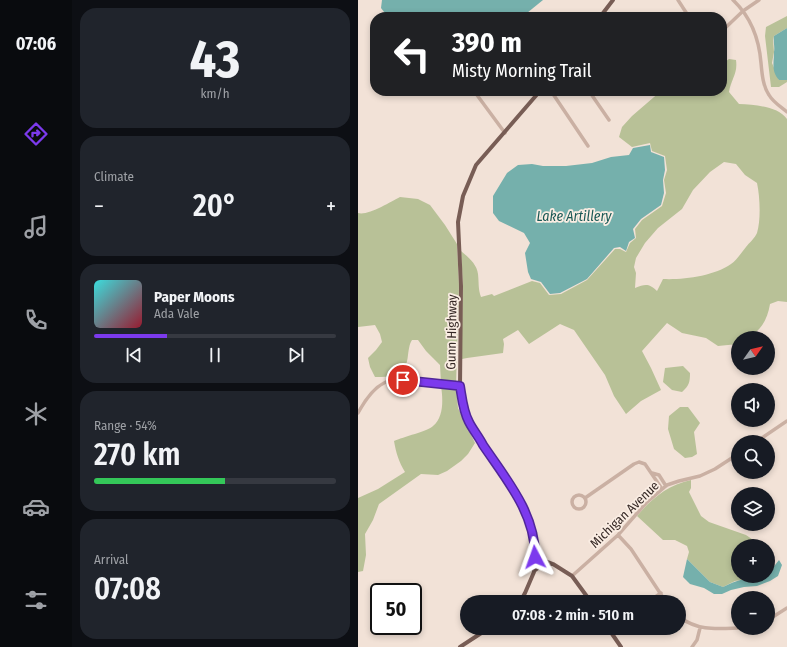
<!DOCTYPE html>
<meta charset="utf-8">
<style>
body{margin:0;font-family:"Fira Sans Condensed",sans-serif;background:#20242c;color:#f1f3f6;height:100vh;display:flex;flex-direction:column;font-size:15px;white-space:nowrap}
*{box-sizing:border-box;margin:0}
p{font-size:13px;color:#9ea1a6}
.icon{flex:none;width:22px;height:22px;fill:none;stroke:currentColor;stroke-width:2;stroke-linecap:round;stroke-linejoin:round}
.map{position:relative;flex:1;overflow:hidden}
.sheet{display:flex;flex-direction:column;gap:8px;padding:8px;background:#0d0f14;width:286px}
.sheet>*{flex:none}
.guide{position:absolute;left:12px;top:12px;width:357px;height:84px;border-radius:16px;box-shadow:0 2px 6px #0003;background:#202124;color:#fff;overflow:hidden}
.needle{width:26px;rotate:56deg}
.fabs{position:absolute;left:373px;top:331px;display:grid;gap:8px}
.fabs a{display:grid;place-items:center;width:44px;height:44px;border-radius:50%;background:#171b24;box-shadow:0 2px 6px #0003;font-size:20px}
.speed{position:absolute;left:12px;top:583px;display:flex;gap:8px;font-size:20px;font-weight:700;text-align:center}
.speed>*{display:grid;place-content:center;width:52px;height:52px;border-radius:50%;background:#171b24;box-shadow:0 2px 6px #0003;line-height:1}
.speed .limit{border:2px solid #111;border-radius:6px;background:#fff;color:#111}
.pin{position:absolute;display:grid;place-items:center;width:34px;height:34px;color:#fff;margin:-17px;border:2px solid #fff;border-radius:50%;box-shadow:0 1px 4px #0007}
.me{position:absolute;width:44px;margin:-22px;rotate:356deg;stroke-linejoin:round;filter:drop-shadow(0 0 3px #0008)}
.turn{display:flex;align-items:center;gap:14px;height:84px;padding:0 16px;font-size:18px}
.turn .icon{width:52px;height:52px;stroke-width:2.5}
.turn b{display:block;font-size:28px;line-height:34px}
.big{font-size:30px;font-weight:600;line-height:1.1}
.sheet .card{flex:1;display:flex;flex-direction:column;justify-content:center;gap:6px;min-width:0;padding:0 14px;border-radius:16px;background:#20242c}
.sheet .dial{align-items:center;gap:0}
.dial b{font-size:52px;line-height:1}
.song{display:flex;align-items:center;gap:12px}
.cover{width:48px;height:48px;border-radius:6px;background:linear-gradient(135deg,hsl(180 70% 55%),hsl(350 70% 35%))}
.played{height:4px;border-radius:2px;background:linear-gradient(90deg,#7c3aed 30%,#363941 30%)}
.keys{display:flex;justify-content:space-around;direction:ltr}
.heat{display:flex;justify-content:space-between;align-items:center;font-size:22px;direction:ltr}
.charge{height:6px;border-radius:3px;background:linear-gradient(90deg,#34c759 54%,#363941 0)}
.trip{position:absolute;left:102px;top:595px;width:226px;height:40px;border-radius:20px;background:#171b24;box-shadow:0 2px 6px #0003;font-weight:600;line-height:40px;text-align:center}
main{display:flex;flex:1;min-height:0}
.dock{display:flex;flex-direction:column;width:72px;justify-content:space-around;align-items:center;background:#090b0e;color:#9ea1a6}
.dock .icon{width:28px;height:28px}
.dock .selected{color:#7c3aed}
.dock b{font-size:18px;color:#f1f3f6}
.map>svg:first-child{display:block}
.green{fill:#b8c197;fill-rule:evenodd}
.water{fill:#75b0ac}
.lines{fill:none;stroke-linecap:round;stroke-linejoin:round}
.minor{stroke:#cab0a3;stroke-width:3.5}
.major{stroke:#785d55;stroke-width:4}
.route-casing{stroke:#51269a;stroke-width:10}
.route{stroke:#7c3aed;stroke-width:7}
.labels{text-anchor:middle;stroke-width:3.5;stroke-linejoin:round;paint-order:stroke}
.street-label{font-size:13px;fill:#352825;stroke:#faede3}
.water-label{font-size:14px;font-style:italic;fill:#195855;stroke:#faede3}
</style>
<main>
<nav class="dock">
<b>07:06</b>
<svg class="icon selected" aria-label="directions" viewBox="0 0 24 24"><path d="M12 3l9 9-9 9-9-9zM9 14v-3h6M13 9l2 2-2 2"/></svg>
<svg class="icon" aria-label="music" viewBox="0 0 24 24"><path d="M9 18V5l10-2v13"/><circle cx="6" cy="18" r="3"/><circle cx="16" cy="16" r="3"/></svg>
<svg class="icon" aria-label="phone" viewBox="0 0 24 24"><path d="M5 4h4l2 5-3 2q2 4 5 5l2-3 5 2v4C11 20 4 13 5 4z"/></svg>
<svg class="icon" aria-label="climate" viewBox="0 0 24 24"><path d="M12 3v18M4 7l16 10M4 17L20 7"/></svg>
<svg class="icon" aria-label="car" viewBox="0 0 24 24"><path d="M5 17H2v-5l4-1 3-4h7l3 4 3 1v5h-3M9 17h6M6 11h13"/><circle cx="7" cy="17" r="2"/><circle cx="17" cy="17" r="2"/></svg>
<svg class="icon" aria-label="filters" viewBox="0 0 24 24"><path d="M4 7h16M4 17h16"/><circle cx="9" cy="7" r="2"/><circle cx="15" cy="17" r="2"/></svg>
</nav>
<section class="sheet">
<div class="card dial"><b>43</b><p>km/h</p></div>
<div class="card"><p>Climate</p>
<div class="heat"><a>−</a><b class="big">20°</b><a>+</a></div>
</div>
<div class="card">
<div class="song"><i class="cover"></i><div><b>Paper Moons</b><p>Ada Vale</p></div></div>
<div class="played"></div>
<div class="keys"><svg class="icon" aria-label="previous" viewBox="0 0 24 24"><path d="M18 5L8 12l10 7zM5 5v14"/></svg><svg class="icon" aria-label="pause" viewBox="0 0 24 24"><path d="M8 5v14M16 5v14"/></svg><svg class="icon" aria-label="next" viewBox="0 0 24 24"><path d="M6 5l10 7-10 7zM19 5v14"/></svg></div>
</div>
<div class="card"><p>Range · 54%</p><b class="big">270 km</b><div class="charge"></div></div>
<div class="card"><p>Arrival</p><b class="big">07:08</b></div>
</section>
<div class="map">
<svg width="429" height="647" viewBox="0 0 429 647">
<rect width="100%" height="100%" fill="#f2e2d7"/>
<path class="green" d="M429,16V28L416,36L415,40L416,52L414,63L421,80H429V82L421,87H413L407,36L408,27Z
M371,59L378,60C380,74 373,79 371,92L381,104C397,105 420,106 429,119V302L420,301L412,304C409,322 400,338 380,338V344L360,346L348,338L324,333L309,323L284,351L293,368L303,390L283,401L268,414L256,396L247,375L216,330L202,324L171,344L160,330L145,339L146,344L145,353L109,358L104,359L103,361L105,286L103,251C110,257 119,264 120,274C121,283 120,289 123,297L134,294L136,296L174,281L182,283L191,295L203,294L229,280L257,249H262L268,252L272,243L278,238L277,229L284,220L304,206L308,193L306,180L309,170L307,156L294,151L292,143L274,147L261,137L264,127L274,116L303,91H364V64ZM366,162L378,164L387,175L399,183C402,197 403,220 399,233C397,238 391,243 388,247C383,253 379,260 373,264C356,276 325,280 305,279L299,291C291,283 287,284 277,288L278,273L276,267L278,258L287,243L300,228L324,209L335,190L352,172Z
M42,197L60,199L72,205L87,225L99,244L101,286L98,385L83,383L82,365L68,351L60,340H54C51,345 51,349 50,355C48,377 36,377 17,377L12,367L10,358L18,350L24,342L22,334L17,325L0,327V213C10,216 32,202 42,197Z
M325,366L332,373C332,382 331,386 324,392L314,390L305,382L307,368Z
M83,386L98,388L100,408L117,443L110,454L103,461L89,471L80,475L63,474L21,504L15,520L7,534L8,555L5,571L0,572V498L20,489L47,472C41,462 38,453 36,441C45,437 70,431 75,426C86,417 85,399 83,386Z
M322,407H330L342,423L336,432L339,454L334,457L327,458L316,449L310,429L311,416Z
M333,480V488L331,492L343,516L351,522L388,535L404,546H380V576H403L377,581L365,587L352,582L329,559L331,552L329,546L317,540H305L279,516C294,498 310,485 333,480Z"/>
<path class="water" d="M24,0H185L169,13L152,17H30L23,8Z
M429,28V80H421C413,71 416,63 416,52C417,46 415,42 416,36Z
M292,145L293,152L306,157L307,170L305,180L306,193L303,205L283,219L275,229L277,238L271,242L268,251L262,247L256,248L229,279L202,293L192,294L183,282L173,279L170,272L167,253L172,243L166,233L141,221L135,213V196L149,173L160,165L174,164L185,166H208L234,163L253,157L271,155L275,148Z
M329,559L352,582L365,587C379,580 395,576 410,576V574L421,560L424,565L420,576L412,581L399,586L386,587L373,590L364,594H356L346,588L332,584L325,577Z"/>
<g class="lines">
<path class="minor" d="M320,0L331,17
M375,0C393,17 401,38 403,63C404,74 405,86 411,95C415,102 423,107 429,112
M364,31L385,11L401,0
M116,91L147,133
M193,91L230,146
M231,91L251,120
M0,413C6,402 14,389 26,383C39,376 85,385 102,386
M398,442L429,421
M294,473L301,475L308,486
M214 502a7 7 0 1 1 14 0a7 7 0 1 1-14 0Z
M227,498L276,464L281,462L287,464L304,489
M260,535L273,549L308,602
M214,576L260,535L288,503L309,485L321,481L342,476L357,469L380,454
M290,602L303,593
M321,617C341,631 357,629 380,628
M410,620L429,608
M334,647L339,640L342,628"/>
<path class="major" d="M242,17L255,0
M177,557L195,564L214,576L233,602
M176,571L181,567L193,564
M162,602L167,593L176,572L177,551L176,535L170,517L162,501L111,422L105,406L102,386L103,286L100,222L105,196L118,165L182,91
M250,628L263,647
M102,647L131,628"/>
</g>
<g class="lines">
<g class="route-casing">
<path id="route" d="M45,380L102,386C104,398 105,411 111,422C115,430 121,437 125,445C148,479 178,514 177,557"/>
</g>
<use href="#route" class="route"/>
</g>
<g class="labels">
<g class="street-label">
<text transform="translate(93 332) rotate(-89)" y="5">Gunn Highway</text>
<text transform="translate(266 514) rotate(-44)" y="5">Michigan Avenue</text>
</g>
<g class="water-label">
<text x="216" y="221">Lake Artillery</text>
</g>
</g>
</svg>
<div class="fabs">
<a><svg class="needle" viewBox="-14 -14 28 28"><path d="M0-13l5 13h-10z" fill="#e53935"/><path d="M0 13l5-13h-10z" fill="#9ea1a6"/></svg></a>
<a><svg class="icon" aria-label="sound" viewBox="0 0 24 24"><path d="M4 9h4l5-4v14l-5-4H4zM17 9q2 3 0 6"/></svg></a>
<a><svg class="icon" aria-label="search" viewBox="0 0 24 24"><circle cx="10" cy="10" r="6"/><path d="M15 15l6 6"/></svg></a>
<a><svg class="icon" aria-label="layers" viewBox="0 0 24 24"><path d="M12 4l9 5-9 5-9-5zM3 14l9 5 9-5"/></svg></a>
<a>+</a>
<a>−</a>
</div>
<div class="speed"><div class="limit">50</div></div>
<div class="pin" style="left:45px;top:380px;background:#d93025"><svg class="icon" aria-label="arrive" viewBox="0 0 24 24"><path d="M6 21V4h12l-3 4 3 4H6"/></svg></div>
<svg class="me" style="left:177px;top:557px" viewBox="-20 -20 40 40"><path d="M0-17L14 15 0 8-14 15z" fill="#7c3aed" stroke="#fff" stroke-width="4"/></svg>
<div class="trip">07:08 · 2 min · 510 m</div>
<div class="guide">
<div class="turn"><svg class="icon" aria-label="left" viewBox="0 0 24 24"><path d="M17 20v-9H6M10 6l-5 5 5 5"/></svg><div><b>390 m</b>Misty Morning Trail</div></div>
</div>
</div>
</main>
